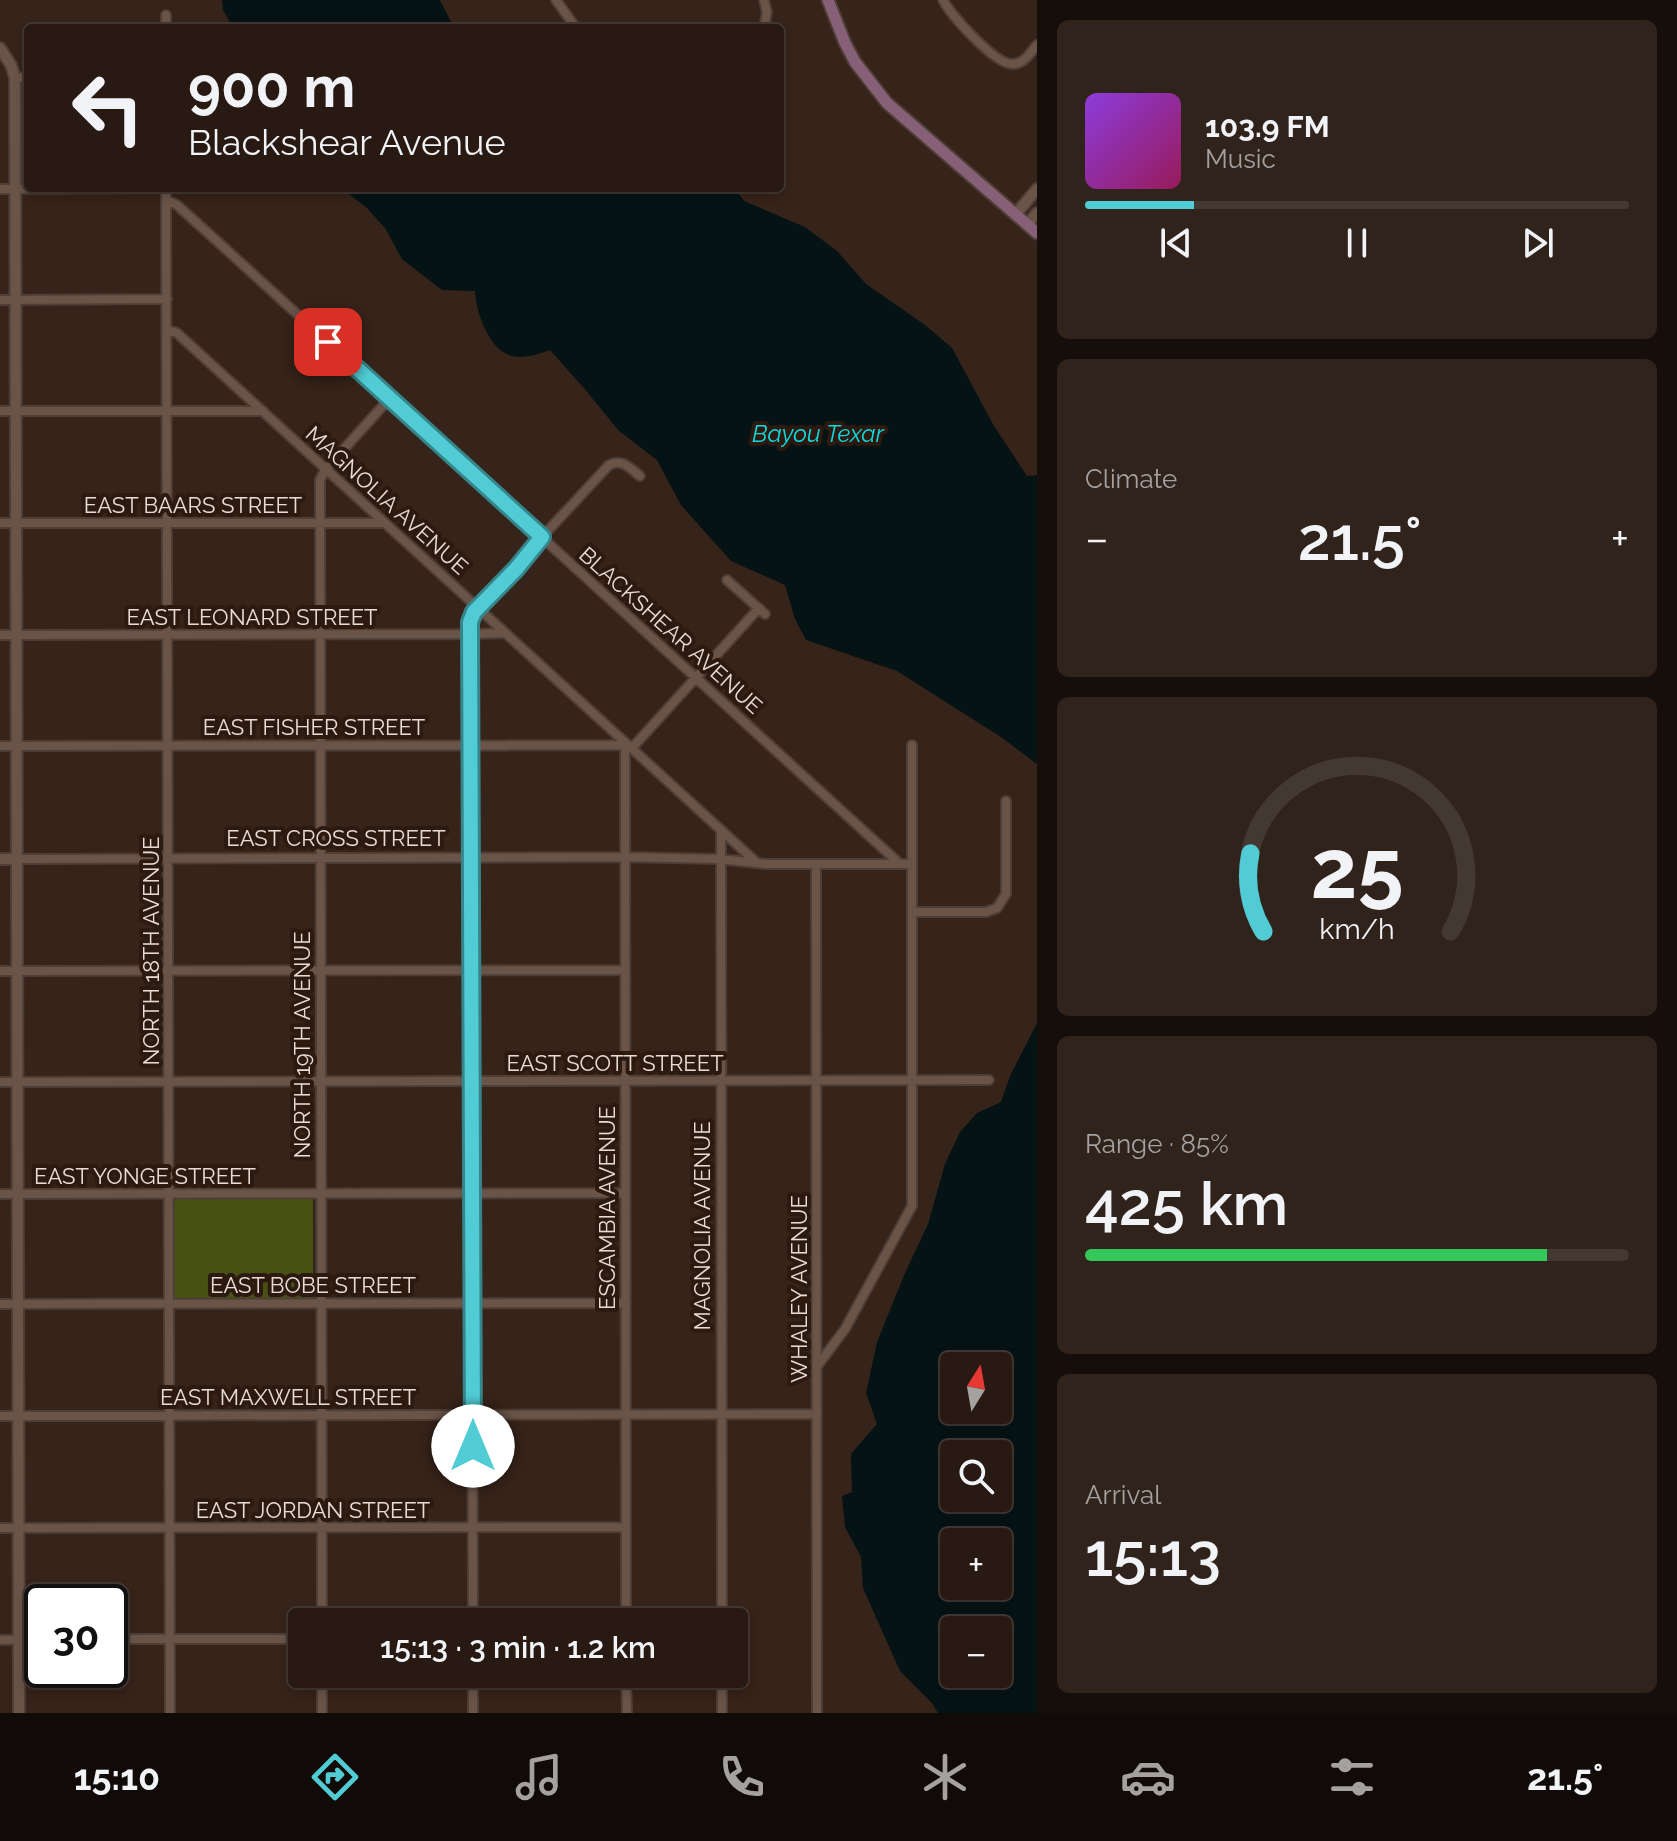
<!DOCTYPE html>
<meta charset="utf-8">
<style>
body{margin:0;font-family:Raleway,sans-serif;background:#30231c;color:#f1f3f6;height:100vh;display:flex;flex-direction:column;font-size:30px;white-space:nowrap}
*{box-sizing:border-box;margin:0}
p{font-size:26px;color:#a5a1a0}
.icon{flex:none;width:44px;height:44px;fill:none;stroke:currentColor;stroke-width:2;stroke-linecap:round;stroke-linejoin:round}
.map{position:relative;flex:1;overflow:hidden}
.sheet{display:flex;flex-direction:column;gap:20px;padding:20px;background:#160e0a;width:640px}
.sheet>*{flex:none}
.banner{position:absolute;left:24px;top:24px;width:760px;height:168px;border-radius:8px;box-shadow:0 4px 12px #0003,0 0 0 2px #443833;background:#281a13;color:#f1f3f6;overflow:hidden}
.needle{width:52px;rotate:11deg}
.controls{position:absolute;left:940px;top:1352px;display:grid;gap:16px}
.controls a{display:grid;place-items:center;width:72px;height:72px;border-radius:8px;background:#281a13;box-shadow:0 4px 12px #0003,0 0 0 2px #443833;font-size:40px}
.speed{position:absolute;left:24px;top:1584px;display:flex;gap:16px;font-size:40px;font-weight:700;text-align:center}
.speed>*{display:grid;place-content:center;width:104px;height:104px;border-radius:50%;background:#281a13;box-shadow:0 4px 12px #0003,0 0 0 2px #443833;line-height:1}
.speed .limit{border:4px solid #111;border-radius:12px;background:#fff;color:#111}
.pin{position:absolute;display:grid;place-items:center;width:68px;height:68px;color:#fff;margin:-34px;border-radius:16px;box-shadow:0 4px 12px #0006}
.me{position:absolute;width:88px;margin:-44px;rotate:0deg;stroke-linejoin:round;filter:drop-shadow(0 0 6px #0008)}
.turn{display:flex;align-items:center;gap:28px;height:168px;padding:0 32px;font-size:36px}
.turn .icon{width:104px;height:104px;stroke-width:2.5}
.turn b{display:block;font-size:56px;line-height:68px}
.big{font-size:60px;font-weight:600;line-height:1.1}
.sheet .tile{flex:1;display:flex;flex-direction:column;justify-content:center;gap:12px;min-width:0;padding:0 28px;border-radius:12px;background:#30231c}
.sheet .dial{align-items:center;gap:0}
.dial svg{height:208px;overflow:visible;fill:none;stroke:#443833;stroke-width:7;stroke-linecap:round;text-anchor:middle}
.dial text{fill:#f1f3f6;stroke:none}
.song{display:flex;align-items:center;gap:24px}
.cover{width:96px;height:96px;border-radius:12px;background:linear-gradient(135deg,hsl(270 70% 55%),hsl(330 70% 35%))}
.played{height:8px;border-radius:4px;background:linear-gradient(90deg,#51ccd4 20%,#443833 20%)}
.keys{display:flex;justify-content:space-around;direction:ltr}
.heat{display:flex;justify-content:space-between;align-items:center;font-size:44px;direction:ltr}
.charge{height:12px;border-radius:6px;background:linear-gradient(90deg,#34c759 85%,#443833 0)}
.trip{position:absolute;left:288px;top:1608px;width:460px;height:80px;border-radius:8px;background:#281a13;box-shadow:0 4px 12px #0003,0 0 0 2px #443833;font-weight:600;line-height:80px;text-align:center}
.tabs{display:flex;height:128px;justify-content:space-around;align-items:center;background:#100a08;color:#a5a1a0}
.tabs .icon{width:56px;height:56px}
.tabs .selected{color:#51ccd4}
.tabs b{font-size:36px;color:#f1f3f6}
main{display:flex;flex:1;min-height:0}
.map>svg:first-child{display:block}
.green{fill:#465113}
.water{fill:#051314;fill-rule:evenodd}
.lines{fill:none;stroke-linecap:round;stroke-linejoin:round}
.minor-casing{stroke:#4e3e36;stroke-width:12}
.tertiary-casing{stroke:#4e3e36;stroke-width:14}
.secondary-casing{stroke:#4e3e36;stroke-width:15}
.minor{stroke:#6a5448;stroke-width:8}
.tertiary{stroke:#6a5448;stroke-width:10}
.secondary{stroke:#866076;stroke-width:11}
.route-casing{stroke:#35858a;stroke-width:20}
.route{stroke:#51ccd4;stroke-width:14}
.labels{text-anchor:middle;stroke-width:8;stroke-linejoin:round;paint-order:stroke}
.street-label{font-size:22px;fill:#e8dbd4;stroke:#2c1a10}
.water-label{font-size:24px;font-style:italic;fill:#0ddae0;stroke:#2c1a10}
</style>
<main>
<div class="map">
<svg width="1037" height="1713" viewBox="0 0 1037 1713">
<rect width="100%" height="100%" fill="#362319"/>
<path class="green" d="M173,1198L313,1199V1298L174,1299Z"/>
<path class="water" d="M222,0H440L454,28H233L223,10Z
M341,188H738V193L744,201L805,227L837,251L866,284L925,325L952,348L994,426L1027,476L1037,475V764L1001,737L897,671L806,640L795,619L785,585L731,561L681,505L657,460L619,431L583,387L550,350C538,354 526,359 512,356C489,351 476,312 475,291L442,290L402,259L385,228L367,208Z
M1037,1023V1713H938L932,1703L900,1671L863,1588L861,1557L845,1527L842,1496L852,1492L851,1454L877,1424L866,1393L877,1342L905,1273L928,1224L945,1164L960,1132L977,1113L1001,1102L1010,1076ZM954,1366H998V1410H954ZM954,1454H998V1498H954ZM954,1542H998V1586H954ZM954,1630H998V1674H954Z"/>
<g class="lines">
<g class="minor-casing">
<path id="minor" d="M556,0L576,28
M764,0L767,12L764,28
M943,0C951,15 995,65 1013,64C1024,64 1030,53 1037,45
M166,28V15
M15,78L28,77
M0,189L166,188L170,1713
M166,200L177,205L218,242L900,864
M0,300L167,299
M167,330L177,333L721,830L722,1622
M0,411H263
M0,523H385
M727,580L765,614
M0,635L470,634L505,633
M625,745L626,1622
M0,746L625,745L626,743
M632,748L759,608
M721,830L756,862
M17,859L625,857L720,859L765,864H912
M816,865L817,1713
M912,912H986L997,908L1006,894V801
M0,971L625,970
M0,1082L989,1080
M0,1194L625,1193
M0,1304L626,1303
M818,1365L845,1329L912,1206V745
M0,1416L817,1414
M0,1528L626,1527
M322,1622L320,480L325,470L390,398
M473,1622L470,622L474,612L537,545L542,537L609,465C622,458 630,468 640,476
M110,1639H302
M0,1640L42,1639
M322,1674V1713
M473,1674V1713
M626,1674L627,1713
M722,1674V1713"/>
</g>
<g class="tertiary-casing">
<path id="tertiary" d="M0,48L11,65L15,78L19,1713
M1015,215L1037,189
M1027,225L1037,213
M0,859H17"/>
</g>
<g class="secondary-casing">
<path id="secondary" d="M828,0L845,43L855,62L887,103L1037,233"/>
</g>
<use href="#minor" class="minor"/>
<use href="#tertiary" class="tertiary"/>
<use href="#secondary" class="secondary"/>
</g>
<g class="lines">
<g class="route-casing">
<path id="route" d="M328,342L542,537L516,569L474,612L470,622L473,1446"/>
</g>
<use href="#route" class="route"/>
</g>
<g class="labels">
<g class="street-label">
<text transform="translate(387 500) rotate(42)" y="8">MAGNOLIA AVENUE</text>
<text x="193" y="513">EAST BAARS STREET</text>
<text x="252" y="625">EAST LEONARD STREET</text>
<text transform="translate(671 630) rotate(42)" y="8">BLACKSHEAR AVENUE</text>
<text x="314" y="735">EAST FISHER STREET</text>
<text x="336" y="846">EAST CROSS STREET</text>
<text transform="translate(151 951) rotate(-90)" y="8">NORTH 18TH AVENUE</text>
<text transform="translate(302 1045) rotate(-90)" y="8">NORTH 19TH AVENUE</text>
<text x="615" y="1071">EAST SCOTT STREET</text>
<text x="145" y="1184">EAST YONGE STREET</text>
<text transform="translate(607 1208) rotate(-90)" y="8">ESCAMBIA AVENUE</text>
<text transform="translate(702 1226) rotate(-90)" y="8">MAGNOLIA AVENUE</text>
<text x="313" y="1293">EAST BOBE STREET</text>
<text transform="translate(799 1289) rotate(-90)" y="8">WHALEY AVENUE</text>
<text x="288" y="1405">EAST MAXWELL STREET</text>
<text x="313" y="1518">EAST JORDAN STREET</text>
</g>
<g class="water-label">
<text x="818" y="442">Bayou Texar</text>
</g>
</g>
</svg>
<div class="controls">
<a><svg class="needle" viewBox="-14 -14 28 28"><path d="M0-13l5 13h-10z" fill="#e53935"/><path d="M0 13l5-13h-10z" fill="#a5a1a0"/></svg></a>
<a><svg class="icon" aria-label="search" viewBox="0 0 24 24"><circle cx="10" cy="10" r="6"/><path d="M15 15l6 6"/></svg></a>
<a>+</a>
<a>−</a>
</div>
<div class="speed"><div class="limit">30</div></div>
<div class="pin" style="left:328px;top:342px;background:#d93025"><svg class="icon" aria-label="arrive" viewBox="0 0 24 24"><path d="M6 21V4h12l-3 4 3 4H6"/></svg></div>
<svg class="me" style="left:473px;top:1446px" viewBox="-20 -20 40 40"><circle r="19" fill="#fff"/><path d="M0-13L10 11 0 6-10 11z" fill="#51ccd4"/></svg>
<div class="trip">15:13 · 3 min · 1.2 km</div>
<div class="banner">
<div class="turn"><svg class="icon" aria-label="left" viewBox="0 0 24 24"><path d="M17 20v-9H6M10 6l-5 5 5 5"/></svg><div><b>900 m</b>Blackshear Avenue</div></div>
</div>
</div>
<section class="sheet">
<div class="tile">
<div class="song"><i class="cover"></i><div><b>103.9 FM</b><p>Music</p></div></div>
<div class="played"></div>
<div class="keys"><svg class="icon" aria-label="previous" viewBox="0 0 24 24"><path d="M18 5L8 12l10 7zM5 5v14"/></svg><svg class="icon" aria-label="pause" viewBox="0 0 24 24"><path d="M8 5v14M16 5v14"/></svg><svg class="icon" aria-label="next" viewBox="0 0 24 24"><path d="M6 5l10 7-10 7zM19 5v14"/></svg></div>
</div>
<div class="tile"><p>Climate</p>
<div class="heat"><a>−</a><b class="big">21.5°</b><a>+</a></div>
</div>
<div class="tile dial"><svg viewBox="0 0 100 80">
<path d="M14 69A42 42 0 1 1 86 69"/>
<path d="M14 69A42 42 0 0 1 9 39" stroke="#51ccd4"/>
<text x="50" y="56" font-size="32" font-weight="700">25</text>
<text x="50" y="72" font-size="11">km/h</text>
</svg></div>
<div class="tile"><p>Range · 85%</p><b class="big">425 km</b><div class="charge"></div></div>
<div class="tile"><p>Arrival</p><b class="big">15:13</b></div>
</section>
</main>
<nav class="tabs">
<b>15:10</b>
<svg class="icon selected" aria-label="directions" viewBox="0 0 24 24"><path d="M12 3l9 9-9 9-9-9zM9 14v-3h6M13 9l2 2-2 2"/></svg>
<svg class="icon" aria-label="music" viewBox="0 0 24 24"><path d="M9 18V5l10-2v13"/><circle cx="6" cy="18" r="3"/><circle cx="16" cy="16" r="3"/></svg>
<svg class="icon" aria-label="phone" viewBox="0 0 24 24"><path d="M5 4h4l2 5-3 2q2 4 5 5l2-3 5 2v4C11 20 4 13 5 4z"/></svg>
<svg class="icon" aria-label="climate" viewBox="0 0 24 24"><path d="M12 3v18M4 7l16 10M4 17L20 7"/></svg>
<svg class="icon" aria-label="car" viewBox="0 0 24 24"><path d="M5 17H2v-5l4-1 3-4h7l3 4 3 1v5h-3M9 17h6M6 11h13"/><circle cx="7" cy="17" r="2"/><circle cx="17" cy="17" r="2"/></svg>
<svg class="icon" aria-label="filters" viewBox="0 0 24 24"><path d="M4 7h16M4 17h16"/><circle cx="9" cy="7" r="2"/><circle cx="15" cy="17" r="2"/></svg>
<b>21.5°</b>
</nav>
